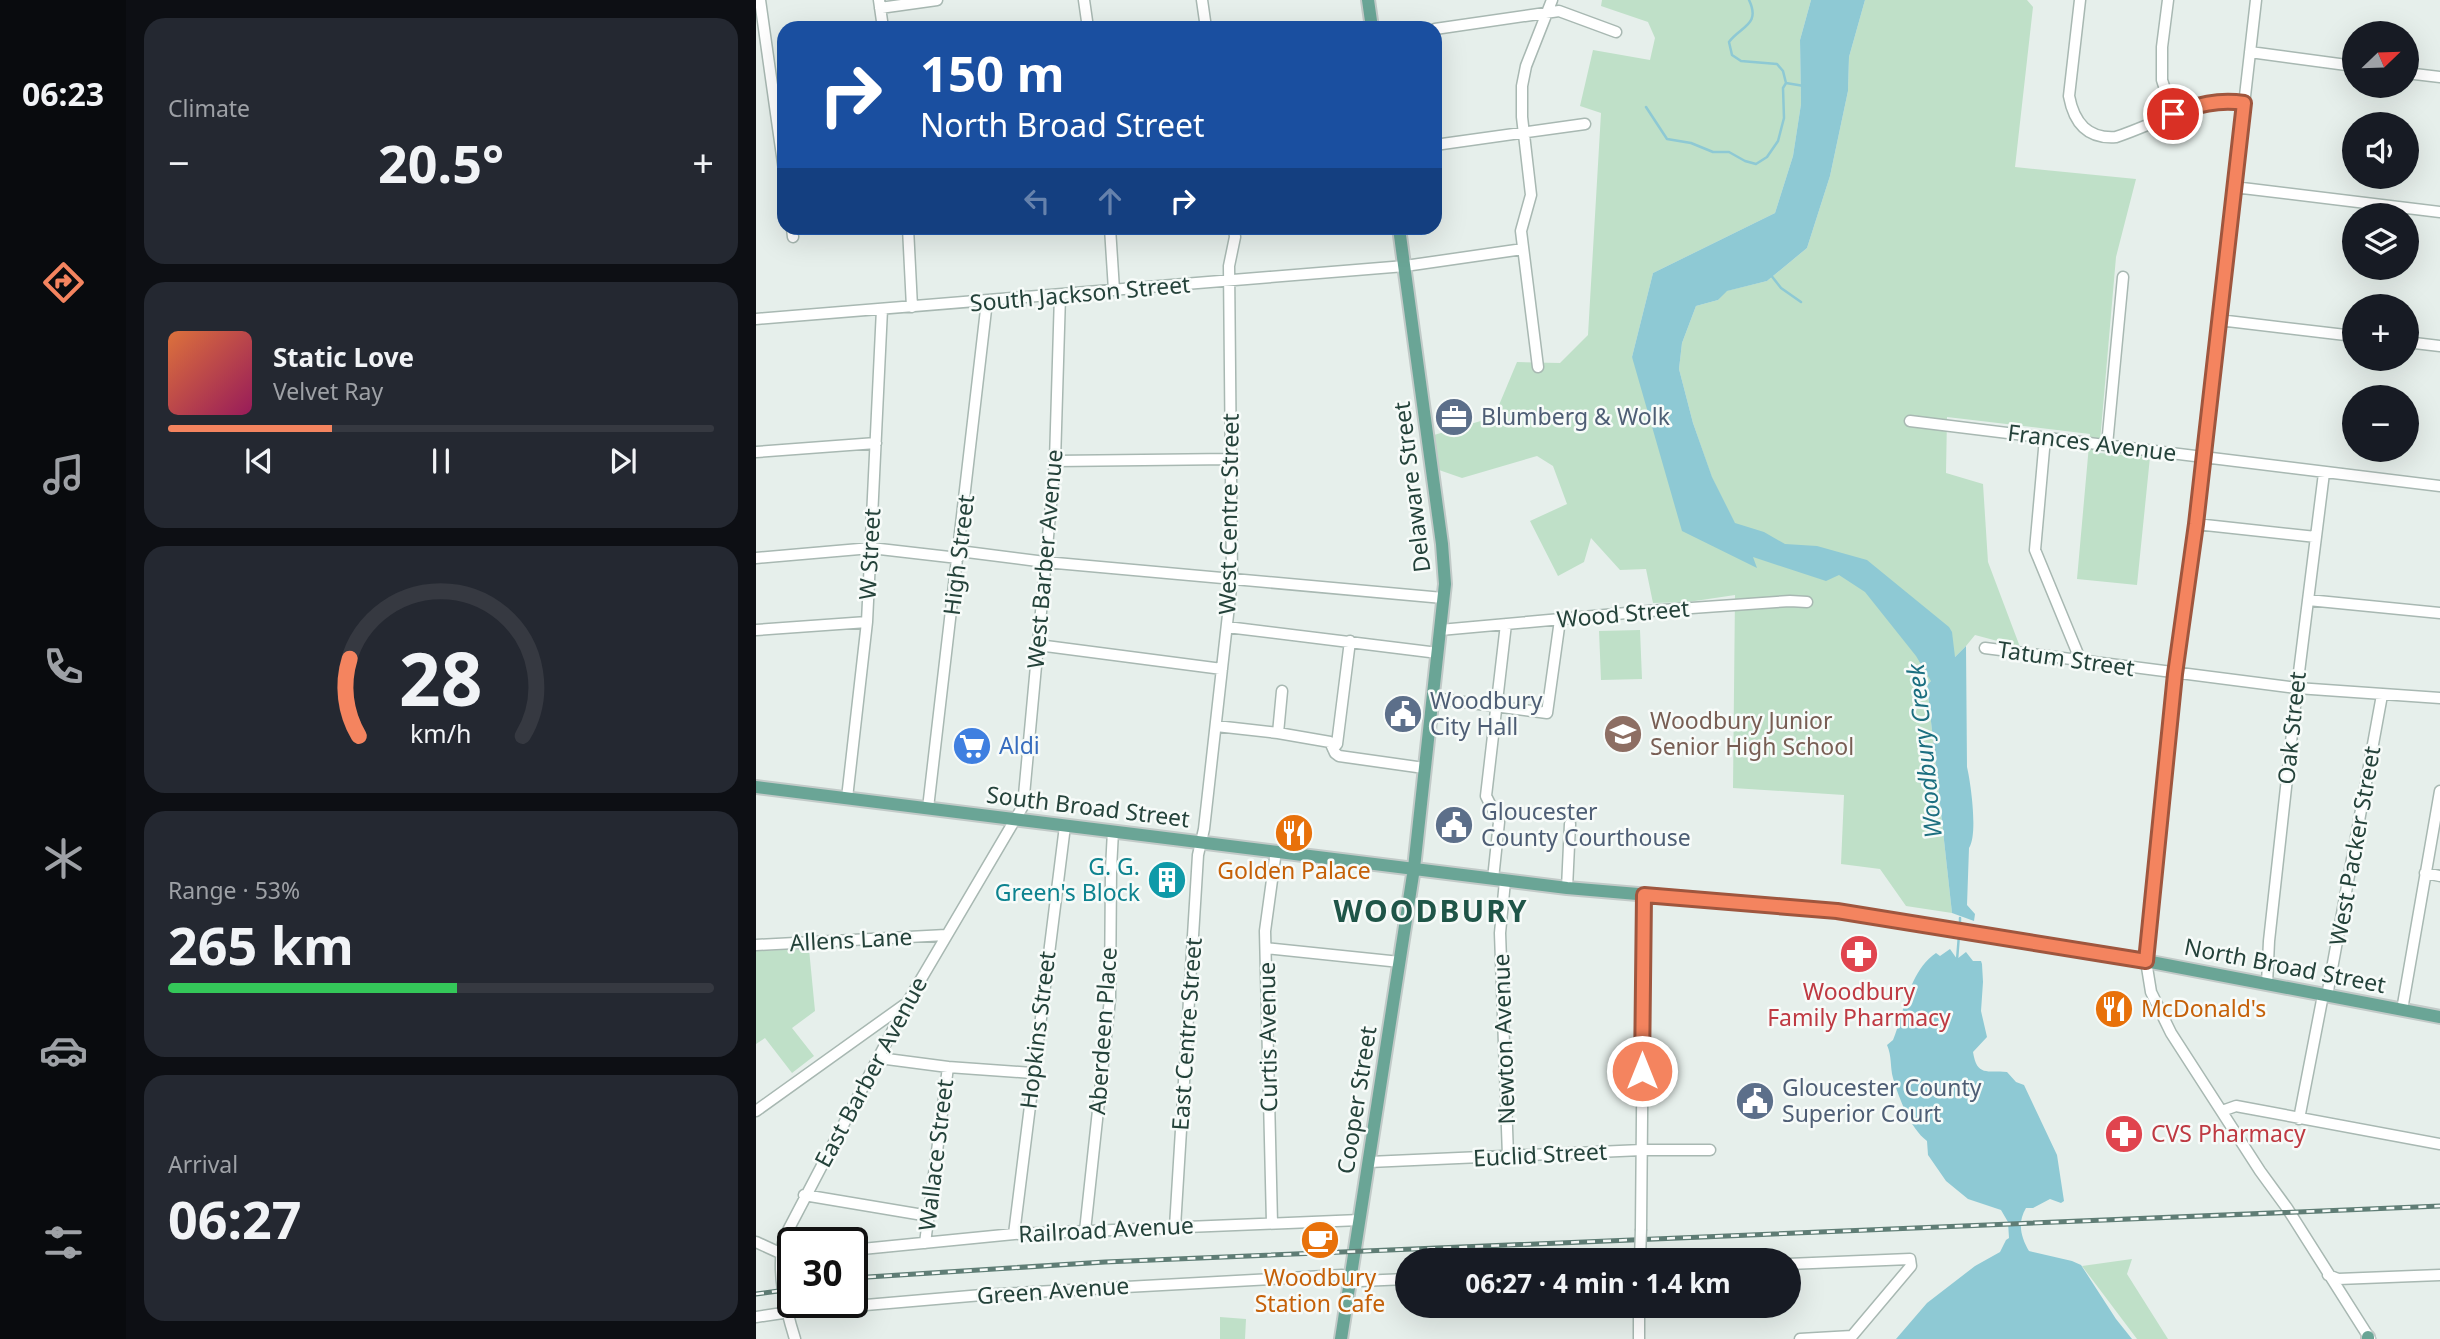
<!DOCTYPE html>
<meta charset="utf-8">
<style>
body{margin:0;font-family:"Noto Sans",sans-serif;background:#242831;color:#f1f3f6;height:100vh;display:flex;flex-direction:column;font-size:26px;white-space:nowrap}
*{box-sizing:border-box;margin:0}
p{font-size:23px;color:#9ea1a6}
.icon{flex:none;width:38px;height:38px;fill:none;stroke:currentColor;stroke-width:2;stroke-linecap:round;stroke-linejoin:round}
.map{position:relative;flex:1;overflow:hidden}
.details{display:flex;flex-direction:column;gap:18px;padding:18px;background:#0d0f14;width:630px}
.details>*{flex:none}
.guide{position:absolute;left:21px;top:21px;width:665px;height:214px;border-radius:21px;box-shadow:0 7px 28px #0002;background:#1a4fa0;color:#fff;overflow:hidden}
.needle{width:46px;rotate:67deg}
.fabs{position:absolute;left:1586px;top:21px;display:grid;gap:14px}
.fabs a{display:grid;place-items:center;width:77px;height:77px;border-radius:50%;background:#171b24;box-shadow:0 7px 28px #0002;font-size:35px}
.speed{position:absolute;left:21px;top:1227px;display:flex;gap:14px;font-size:35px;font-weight:700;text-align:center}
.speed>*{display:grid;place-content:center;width:91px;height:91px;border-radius:50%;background:#171b24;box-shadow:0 7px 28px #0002;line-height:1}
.speed .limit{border:4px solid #111;border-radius:10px;background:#fff;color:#111}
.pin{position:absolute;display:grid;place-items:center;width:60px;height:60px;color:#fff;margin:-30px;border:4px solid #fff;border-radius:50%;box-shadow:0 2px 7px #0007}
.me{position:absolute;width:77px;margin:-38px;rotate:0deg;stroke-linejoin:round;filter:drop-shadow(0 0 5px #0008)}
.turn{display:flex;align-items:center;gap:24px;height:147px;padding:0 28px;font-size:32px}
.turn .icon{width:91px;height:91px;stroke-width:2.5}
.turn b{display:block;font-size:49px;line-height:60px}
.lanes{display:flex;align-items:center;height:66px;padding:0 28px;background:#0003;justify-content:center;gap:35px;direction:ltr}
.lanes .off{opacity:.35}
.big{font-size:52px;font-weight:700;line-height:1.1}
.details .card{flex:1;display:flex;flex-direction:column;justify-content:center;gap:10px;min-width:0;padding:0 24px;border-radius:21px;background:#242831}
.details .dial{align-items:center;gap:0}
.dial svg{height:182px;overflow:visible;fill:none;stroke:#363941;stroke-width:7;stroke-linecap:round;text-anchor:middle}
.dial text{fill:#f1f3f6;stroke:none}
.song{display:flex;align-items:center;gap:21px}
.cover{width:84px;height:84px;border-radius:10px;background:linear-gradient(135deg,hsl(20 70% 55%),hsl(330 70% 35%))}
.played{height:7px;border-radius:4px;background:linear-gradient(90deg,#f4845f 30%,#363941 30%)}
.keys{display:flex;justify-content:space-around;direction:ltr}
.heat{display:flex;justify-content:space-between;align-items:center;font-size:38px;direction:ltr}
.charge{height:10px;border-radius:5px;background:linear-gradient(90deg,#34c759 53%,#363941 0)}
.trip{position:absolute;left:639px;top:1248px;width:406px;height:70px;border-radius:35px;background:#171b24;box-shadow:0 7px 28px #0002;font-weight:700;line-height:70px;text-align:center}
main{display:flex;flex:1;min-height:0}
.dock{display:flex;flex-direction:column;width:126px;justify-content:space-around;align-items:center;background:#090b0e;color:#9ea1a6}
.dock .icon{width:49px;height:49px}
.dock .active{color:#f4845f}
.dock b{font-size:32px;color:#f1f3f6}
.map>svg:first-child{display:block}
.green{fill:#bfe0c8}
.water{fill:#8ec9d4}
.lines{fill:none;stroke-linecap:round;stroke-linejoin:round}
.stream{stroke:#8ec9d4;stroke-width:2.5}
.minor-casing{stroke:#a8b8b2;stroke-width:13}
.major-casing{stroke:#c2cac8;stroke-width:16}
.minor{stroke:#fff;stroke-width:10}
.major{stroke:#6aa596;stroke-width:12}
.rail-casing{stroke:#5f7d75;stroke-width:5}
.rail{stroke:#f7fbf9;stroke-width:2.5;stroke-dasharray:8;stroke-linecap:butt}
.minor-bridge-casing{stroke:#a8b8b2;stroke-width:13;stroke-linecap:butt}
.minor-bridge{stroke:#fff;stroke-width:10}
.route-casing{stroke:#9f563e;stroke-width:18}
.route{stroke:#f4845f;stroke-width:12}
.labels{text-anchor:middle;stroke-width:5;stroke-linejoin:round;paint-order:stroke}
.street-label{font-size:23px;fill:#24423a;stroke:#f7fbf9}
.service-label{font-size:23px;fill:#4e5e75;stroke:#f7fbf9;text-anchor:start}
.education-label{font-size:23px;fill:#785e54;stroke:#f7fbf9;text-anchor:start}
.shop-label{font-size:23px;fill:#366cbe;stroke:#f7fbf9;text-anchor:start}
.culture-label{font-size:23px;fill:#0d838f;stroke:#f7fbf9;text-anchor:end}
.food-label{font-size:23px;fill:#c56008;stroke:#f7fbf9}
.health-label{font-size:23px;fill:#be3a42;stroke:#f7fbf9}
.water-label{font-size:24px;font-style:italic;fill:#1c6f80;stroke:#f7fbf9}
.district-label{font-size:30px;font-weight:bold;letter-spacing:2px;fill:#1f5548;stroke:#f7fbf9}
</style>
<main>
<nav class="dock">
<b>06:23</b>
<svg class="icon active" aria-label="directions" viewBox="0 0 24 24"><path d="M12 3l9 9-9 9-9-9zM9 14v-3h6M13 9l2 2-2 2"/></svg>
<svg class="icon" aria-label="music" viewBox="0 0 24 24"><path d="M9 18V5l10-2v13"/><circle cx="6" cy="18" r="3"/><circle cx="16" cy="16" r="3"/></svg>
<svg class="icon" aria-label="phone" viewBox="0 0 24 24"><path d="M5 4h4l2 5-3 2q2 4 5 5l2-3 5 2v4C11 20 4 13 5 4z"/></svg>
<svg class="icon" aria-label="climate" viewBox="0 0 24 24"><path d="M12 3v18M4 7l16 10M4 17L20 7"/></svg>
<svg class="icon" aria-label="car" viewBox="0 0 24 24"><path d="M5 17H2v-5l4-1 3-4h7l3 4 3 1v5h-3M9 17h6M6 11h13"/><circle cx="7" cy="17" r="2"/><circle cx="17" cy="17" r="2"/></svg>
<svg class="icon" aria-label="filters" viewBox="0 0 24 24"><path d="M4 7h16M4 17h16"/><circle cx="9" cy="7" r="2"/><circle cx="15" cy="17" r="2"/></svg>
</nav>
<section class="details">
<div class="card"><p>Climate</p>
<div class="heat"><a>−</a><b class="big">20.5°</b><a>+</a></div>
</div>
<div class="card">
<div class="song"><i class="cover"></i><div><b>Static Love</b><p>Velvet Ray</p></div></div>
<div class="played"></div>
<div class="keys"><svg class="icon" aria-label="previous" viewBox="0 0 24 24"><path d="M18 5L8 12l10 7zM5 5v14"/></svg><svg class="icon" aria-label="pause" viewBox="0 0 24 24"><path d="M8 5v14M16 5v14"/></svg><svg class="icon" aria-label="next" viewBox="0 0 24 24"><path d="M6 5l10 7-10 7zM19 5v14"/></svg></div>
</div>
<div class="card dial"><svg viewBox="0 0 100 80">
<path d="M14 69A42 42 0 1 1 86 69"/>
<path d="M14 69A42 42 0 0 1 10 35" stroke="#f4845f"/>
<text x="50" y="56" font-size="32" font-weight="700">28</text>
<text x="50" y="72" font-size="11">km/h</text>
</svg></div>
<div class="card"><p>Range · 53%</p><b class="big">265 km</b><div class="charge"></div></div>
<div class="card"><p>Arrival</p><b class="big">06:27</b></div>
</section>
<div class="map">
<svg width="1684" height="1339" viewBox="0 0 1684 1339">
<rect width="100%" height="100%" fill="#e6efeb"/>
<path class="green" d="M846,0H1055L1044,40L1045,104L1037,156L1019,213L897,273L876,357L1000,567L956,478L937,423L923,369L926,343L940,306L962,300L970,291L1011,281L1051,248L1074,176L1092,91L1093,57L1109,0H1271L1277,7L1259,167L1380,179L1360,257L1343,453L1394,457L1381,585L1321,579L1334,434L1191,417L1190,473L1227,484L1232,562L1264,647L1219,635L1210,646L1171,685L1196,913L1150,906L1124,869L1085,864L1088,795L977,788L979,595L932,602L897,603L890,569L864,570L835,538L828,562L802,576L774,521L811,504L797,466L781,456L706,478L683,470L678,435L738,417L761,362L804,363L832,335L845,113L824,106L837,50L894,60L899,38L892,22L845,6Z
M884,630L886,679L845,680L843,631Z
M53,949L59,1011L36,1028L58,1056L36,1073L9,1038L0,1044V951Z
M1376,1259L1371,1274L1412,1339H1381L1326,1266Z
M464,1317L490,1319L489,1339H464Z"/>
<path class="water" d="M1055,0H1109L1093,57L1092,91L1074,176L1051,248L1011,281L971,291L962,300L940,306L926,343L923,369L937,423L956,477L979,523L1008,532L1029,544L1061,546L1111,560L1193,627L1196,632L1199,657L1210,646L1211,767C1215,784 1222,835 1213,848L1211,905L1219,914L1218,921L1196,913L1171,685L1175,681L1160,656L1109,592L1083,575L1070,581L997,557L1001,568L926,531L876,357L897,273L1019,213L1037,156L1045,104L1044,40Z
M1194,949L1201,959L1210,952L1217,961H1225L1226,964L1227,982L1225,1011L1231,1037L1217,1052C1221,1077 1231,1070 1251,1072L1260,1082L1268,1085L1301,1155L1308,1201L1305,1203L1294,1199L1277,1208H1270C1261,1223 1265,1237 1273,1251L1316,1261L1325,1265L1360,1319L1376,1339H1140L1171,1303L1219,1266L1244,1252L1250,1240L1253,1238L1252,1222L1245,1210L1212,1199L1190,1181L1172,1155L1171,1141C1154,1128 1143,1098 1137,1078C1134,1067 1136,1056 1131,1045L1137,1040C1148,1013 1153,971 1180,953L1184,956Z"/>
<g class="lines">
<path class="stream" d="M1030,83L1048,86
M890,107L911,139L935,143L957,152H973L989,161L1000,164L1011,157L1022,141L1028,118L1027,88L1030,83L1027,71L1021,64L985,61L976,55L973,42C985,26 1005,25 993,0
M1014,274L1025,288L1045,302
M1204,925V918
M1201,960L1203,935"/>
<g class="minor-casing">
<path id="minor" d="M4,0L28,170
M123,0L127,28
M328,0L332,28
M446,0L450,28
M1324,0L1313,96C1318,123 1332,139 1360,137C1403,123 1441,97 1488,103
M1412,0L1406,47V80L1417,114
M1500,0L1440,524L1419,674L1390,961L1395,992L1415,1033L1504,1171L1531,1208L1614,1339
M124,8L181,0
M679,29L803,11L860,32
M1494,52L1598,66
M1650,73L1684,77
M679,145L829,124
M1478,187L1684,212
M36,228L37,237
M152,228L156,307
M354,228L358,290
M0,319L649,266L767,249
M1463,320L1598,336
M1650,342L1684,346
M782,367L765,231L775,195L766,117V86L770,66L796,0
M1154,421L1684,486
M1289,438L1279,550L1324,659
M1351,445L1367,277
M0,452L120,443
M299,461L475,459
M1440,524L1560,537
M203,551L289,562L687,598
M0,558L115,548L202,558
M1552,600L1684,613
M471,627L682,653
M0,630L111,622
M684,630L893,611L1034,601L1051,602
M282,645L466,669
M1229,648L1541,688L1684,698
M677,698L791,713L804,620
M460,726L522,733L574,742L579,753L583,756L668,768
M522,733L526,691
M577,749L581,744L594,641
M91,798L111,622L126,309
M172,808L231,301
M1669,873L1684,876
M737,879L743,822L730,796L750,624
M749,881L744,933L752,1156
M811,888L814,824
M0,945L190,935
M510,948L644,962
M1511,984L1513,941L1541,688L1568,473
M1571,996L1626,695
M1646,1010L1684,791
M123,1058L192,1067L276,1073
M0,1111L148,1005
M1466,1111L1480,1106L1684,1144
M1543,1119L1567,995
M613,1162L886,1150H954
M48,1195L173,1216
M516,1223L509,931L520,851
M419,1227L442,855L448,829L476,579L473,266L479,237L478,228
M885,1229L888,895
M329,1231L354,999L355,869L357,831
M258,1234L309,826
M0,1242L24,1253L37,1256
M169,1243L192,1067
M96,1250L258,1234L604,1220
M1032,1264L1154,1259L1155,1266L1096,1336L1044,1339
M1572,1275L1582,1279L1684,1275
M0,1317L40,1311L226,1295L586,1275L604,1281L651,1279
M39,1339C29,1307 20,1271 28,1238L151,1003L267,806L299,461L304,295
M883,1339V1306"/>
</g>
<g class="major-casing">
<path id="major" d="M612,0L616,28
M0,787L811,888L1081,911L1374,958L1684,1017
M585,1339L658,868L689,584L686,544L643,228
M1612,1339V1337"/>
</g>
<use href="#minor" class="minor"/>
<use href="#major" class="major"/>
<g class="rail-casing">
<path id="rail" d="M96,1278L349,1262L1684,1206
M0,1294L37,1289"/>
</g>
<use href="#rail" class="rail"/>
<g class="minor-bridge-casing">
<path id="minor-bridge" d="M884,1260L885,1229"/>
</g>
<use href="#minor-bridge" class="minor-bridge"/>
</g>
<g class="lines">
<g class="route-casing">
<path id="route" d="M886,1071L888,895L1081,911L1390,961L1419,674L1440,524L1488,103C1462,99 1441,105 1417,114"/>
</g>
<use href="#route" class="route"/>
</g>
<defs>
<g id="office-disc" transform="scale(2.0125)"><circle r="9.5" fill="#5c6f8a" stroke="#f7fbf9"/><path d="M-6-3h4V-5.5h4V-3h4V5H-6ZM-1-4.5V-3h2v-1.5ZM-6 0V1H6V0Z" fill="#fff"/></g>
<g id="civic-disc" transform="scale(2.0125)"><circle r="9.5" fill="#5c6f8a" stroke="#f7fbf9"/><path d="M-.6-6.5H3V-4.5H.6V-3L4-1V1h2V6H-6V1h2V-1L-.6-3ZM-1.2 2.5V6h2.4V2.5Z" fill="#fff"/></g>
<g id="school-disc" transform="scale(2.0125)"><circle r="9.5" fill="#8d6e63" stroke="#f7fbf9"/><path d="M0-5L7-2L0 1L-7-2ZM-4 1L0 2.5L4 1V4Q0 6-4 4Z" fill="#fff"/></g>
<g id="supermarket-disc" transform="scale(2.0125)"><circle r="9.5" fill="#3f7fe0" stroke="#f7fbf9"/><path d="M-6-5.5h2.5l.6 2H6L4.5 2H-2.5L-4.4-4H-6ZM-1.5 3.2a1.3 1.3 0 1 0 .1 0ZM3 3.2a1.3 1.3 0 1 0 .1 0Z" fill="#fff"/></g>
<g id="restaurant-disc" transform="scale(2.0125)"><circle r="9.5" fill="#e8710a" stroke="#f7fbf9"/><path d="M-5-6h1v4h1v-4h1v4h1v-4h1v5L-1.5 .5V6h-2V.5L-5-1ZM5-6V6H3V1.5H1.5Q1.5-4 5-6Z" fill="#fff"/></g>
<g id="building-disc" transform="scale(2.0125)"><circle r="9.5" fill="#0f9aa8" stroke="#f7fbf9"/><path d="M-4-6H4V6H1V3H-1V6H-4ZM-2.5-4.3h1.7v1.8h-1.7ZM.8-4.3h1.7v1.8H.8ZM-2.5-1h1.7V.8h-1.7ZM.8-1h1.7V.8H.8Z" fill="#fff"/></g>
<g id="pharmacy-disc" transform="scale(2.0125)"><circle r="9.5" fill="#e0444e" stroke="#f7fbf9"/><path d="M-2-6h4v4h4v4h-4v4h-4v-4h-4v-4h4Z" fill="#fff"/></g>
<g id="cafe-disc" transform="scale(2.0125)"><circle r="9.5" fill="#e8710a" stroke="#f7fbf9"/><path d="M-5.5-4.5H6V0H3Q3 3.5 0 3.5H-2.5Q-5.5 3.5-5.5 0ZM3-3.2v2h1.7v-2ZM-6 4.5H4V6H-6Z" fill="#fff"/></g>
</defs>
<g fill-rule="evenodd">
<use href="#office-disc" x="698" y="417"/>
<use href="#civic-disc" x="647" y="714"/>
<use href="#school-disc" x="867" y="734"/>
<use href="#supermarket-disc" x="216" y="746"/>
<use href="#civic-disc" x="698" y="825"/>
<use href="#restaurant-disc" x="538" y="833"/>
<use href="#building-disc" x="411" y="880"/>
<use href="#pharmacy-disc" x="1103" y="954"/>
<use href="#restaurant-disc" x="1358" y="1009"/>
<use href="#civic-disc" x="999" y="1101"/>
<use href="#pharmacy-disc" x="1368" y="1134"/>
<use href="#cafe-disc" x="564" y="1240"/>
</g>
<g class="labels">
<g class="street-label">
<text transform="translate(324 294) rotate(-5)" y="8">South Jackson Street</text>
<text transform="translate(1336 443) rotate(7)" y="8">Frances Avenue</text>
<text transform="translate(656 487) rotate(-97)" y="8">Delaware Street</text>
<text transform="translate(473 514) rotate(-89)" y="8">West Centre Street</text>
<text transform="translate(114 554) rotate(-87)" y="8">W Street</text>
<text transform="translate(203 555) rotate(-83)" y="8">High Street</text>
<text transform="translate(289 559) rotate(-85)" y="8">West Barber Avenue</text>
<text transform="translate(867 614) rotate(-5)" y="8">Wood Street</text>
<text transform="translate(1310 659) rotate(8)" y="8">Tatum Street</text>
<text transform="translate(1536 728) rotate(-84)" y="8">Oak Street</text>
<text transform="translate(332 807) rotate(7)" y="8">South Broad Street</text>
<text transform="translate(1599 846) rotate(-80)" y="8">West Packer Street</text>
<text transform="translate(95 940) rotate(-3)" y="8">Allens Lane</text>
<text transform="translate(1529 966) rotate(11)" y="8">North Broad Street</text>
<text transform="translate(282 1030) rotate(-83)" y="8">Hopkins Street</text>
<text transform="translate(347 1031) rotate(-86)" y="8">Aberdeen Place</text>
<text transform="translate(431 1034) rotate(-86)" y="8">East Centre Street</text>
<text transform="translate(512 1037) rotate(-91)" y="8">Curtis Avenue</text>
<text transform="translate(748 1039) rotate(-92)" y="8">Newton Avenue</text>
<text transform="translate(115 1072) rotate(-62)" y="8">East Barber Avenue</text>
<text transform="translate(601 1100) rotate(-81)" y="8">Cooper Street</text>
<text transform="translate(180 1155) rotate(-83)" y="8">Wallace Street</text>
<text transform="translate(784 1155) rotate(-3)" y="8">Euclid Street</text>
<text transform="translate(350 1230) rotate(-3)" y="8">Railroad Avenue</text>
<text transform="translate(297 1291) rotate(-4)" y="8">Green Avenue</text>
</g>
<g class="service-label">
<text x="725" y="425">Blumberg &amp; Wolk</text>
<text x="674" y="709">Woodbury<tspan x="674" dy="26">City Hall</tspan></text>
<text x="725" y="820">Gloucester<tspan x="725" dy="26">County Courthouse</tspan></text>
<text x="1026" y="1096">Gloucester County<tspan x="1026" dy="26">Superior Court</tspan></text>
</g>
<g class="education-label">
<text x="894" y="729">Woodbury Junior<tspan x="894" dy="26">Senior High School</tspan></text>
</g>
<g class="shop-label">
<text x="243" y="754">Aldi</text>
</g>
<g class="culture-label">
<text x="384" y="875">G. G.<tspan x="384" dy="26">Green's Block</tspan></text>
</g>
<g class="food-label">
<text x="538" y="879">Golden Palace</text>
<text x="1385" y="1017" text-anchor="start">McDonald's</text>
<text x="564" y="1286">Woodbury<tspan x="564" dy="26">Station Cafe</tspan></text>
</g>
<g class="health-label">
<text x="1103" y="1000">Woodbury<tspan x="1103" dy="26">Family Pharmacy</tspan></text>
<text x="1395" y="1142" text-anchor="start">CVS Pharmacy</text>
</g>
<g class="water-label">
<text transform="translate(1169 751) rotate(-96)" y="8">Woodbury Creek</text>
</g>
<g class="district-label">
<text x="675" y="922">WOODBURY</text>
</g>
</g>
</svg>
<div class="fabs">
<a><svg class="needle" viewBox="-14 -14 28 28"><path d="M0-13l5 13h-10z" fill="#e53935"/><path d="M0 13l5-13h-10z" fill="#9ea1a6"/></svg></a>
<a><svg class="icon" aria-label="sound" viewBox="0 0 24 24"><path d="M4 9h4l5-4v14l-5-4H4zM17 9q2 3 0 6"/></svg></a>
<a><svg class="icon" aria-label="layers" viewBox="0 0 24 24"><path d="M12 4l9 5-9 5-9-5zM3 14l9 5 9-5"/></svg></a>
<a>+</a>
<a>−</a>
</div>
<div class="speed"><div class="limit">30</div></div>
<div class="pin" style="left:1417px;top:114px;background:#d93025"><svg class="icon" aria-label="arrive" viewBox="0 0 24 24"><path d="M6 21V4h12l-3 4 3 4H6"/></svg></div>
<svg class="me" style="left:886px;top:1071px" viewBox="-20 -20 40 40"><circle r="17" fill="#f4845f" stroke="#fff" stroke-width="3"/><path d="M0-11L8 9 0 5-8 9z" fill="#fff"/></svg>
<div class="trip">06:27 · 4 min · 1.4 km</div>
<div class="guide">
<div class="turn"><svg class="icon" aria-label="right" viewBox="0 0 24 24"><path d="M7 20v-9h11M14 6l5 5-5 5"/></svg><div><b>150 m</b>North Broad Street</div></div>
<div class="lanes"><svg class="icon off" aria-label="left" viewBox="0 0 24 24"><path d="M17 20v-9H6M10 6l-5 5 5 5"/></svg><svg class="icon off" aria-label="ahead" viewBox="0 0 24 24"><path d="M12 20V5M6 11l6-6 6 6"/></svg><svg class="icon" aria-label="right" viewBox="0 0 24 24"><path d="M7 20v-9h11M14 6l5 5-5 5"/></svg></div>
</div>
</div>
</main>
